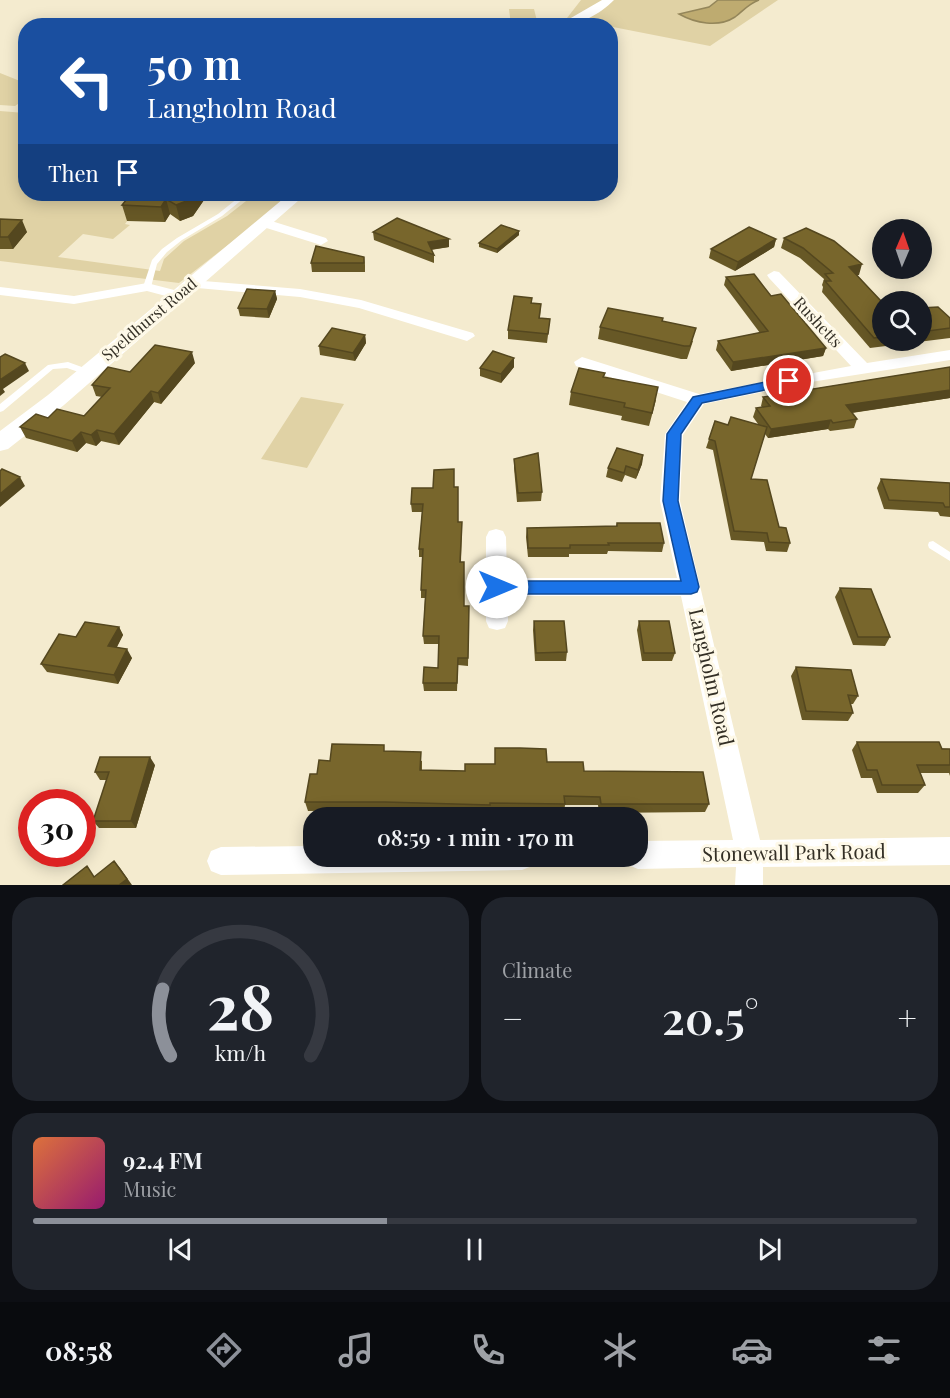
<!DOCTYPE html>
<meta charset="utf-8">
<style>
body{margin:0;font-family:"Playfair Display",serif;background:#20242c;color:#f1f3f6;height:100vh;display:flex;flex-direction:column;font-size:22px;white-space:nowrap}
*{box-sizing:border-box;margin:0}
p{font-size:20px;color:#9ea1a6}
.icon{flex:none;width:33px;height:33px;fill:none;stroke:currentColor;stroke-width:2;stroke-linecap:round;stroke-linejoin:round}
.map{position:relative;height:885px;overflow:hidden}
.panel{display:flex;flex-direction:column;gap:12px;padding:12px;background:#0d0f14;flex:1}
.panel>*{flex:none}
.hud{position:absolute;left:18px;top:18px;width:600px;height:183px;border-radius:24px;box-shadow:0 3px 15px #0003;background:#1a4fa0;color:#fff;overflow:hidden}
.needle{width:39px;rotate:2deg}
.buttons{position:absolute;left:872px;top:219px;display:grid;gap:12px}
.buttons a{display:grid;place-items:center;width:60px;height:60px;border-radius:50%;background:#171b24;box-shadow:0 3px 15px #0003;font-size:30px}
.speed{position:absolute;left:18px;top:789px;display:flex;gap:12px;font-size:30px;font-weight:700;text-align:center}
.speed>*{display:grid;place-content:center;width:78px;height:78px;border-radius:50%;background:#171b24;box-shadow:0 3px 15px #0003;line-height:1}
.speed .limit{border:9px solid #d22;background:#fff;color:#111}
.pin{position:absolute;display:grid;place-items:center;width:51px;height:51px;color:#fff;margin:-26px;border:3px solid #fff;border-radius:50%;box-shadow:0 2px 6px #0007}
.me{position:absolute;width:66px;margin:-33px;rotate:90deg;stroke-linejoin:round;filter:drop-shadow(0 0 4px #0008)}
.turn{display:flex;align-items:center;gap:21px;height:126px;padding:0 30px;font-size:27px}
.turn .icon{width:78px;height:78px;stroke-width:2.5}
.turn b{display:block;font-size:42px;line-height:51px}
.then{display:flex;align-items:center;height:57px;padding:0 30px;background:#0003;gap:12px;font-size:22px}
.big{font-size:45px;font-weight:600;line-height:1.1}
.panel .widget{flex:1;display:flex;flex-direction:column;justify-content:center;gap:9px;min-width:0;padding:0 21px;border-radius:24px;background:#20242c}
.panel .dial{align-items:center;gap:0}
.dial svg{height:156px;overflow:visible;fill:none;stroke:#363941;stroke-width:7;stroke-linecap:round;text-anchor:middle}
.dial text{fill:#f1f3f6;stroke:none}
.song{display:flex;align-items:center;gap:18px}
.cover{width:72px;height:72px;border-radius:9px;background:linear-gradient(135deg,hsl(20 70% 55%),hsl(320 70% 35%))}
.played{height:6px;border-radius:3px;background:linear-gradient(90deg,#8c9099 40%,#363941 40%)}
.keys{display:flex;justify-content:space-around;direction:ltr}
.heat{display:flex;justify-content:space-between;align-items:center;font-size:33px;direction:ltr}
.panel .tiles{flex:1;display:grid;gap:12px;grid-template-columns:1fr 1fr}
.widget:last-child{grid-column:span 2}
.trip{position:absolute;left:303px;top:807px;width:345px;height:60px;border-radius:24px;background:#171b24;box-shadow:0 3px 15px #0003;font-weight:600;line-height:60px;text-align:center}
.menu{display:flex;height:96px;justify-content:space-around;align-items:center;background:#090b0e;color:#9ea1a6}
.menu .icon{width:42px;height:42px}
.menu .selected{color:#8c9099}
.menu b{font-size:27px;color:#f1f3f6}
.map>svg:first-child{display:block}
.green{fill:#e0d2a5}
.water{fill:#beab70;stroke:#94865a;stroke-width:1.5}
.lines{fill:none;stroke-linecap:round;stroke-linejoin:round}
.service{fill:#fff;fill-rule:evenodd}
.minor{fill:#fff;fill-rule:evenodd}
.tertiary{fill:#fff;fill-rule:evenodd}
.wall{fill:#675826}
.shaded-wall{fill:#54471f}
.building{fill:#78662c;stroke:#54471f;stroke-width:1.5}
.route{fill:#1a73e8;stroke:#114b97;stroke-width:1.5}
.labels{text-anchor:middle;stroke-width:6;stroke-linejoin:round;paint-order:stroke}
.street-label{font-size:16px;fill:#332f25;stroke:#fef9e8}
.near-street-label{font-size:20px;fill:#332f25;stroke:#fef9e8}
</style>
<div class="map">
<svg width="950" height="885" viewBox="0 0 950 885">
<rect width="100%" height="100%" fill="#f4ebcf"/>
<path class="green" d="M581,0H778L710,46L567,18Z
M509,9H534L538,25H511Z
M0,73L25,83V99L15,106L0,105Z
M0,111L25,113L26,194H213L204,199L146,197L125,224L130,225L113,239L83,234L58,257L160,271L164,259L184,241L227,216L255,194H289L259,221L179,283L0,261Z
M301,397L344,404L307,468L261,459Z"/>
<path class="water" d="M718,0H759C748,4 743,11 735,17C718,28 695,23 679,14L709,7Z"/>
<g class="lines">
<path class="service" d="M243,194H249L222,216L182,240L167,252L157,264L151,287L150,289H144L143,287L152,260L162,249L177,238L218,214Z
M68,362L90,370L91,372L87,375L67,368L53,369L3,411L0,412V404L48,365Z
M933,541L950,552V561L929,548L928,545L929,542Z"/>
<path class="minor" d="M265,219L326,238L328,241L321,245L260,226L258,223L260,220Z
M774,271L779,272L867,363L950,350V360L811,382L704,404L683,435L680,501L760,840L950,837V865L763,867V885H735L736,867L638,869L628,865L625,856H638V841L733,840L681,596H507L508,621L505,628L497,630L489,628L486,621V537L489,531L496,529L503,531L506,537L507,578H677L660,501L665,434L687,402L576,366L574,362L582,357L699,394L851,366L769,278L767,275Z
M191,280L300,289L361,300L473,333L475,336L467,341L359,308L300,297L186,287L184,284Z
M147,283L182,292L184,295L177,299L147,291L74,304L0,295V287L74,296Z
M314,846V856H535L532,866L522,870L221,875L211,871L207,861L211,851L221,847Z"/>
<path class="tertiary" d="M602,0H614C599,15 578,26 557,26Z
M289,194H306L64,405L8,449L0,451V431L48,395Z"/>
</g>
<path class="wall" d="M131,194H202L204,200L193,216L180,221L170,214L165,222L127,221L122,205Z
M0,219L27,232L13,249H0Z
M519,231V235L497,253L479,247V243Z
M373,232L449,247L431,250L434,255V263L374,240Z
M784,238L859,275H857L882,302V340H921V308L950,318V338L870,348L822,292L823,287L822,285L824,279L800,258L781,248Z
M776,239L774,247L735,271L709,258L711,249Z
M364,257L365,265V272H312L311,263Z
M726,277L771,296L826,348L823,356L731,371L716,350L718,341L760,333L724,285Z
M275,291L277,299L269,318L240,316L238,308Z
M532,298V303L541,304L540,318L550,319L547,343L508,339V330Z
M662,321L693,341L687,359H681L598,339L600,327Z
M365,335L366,343L355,361L320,355L319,346Z
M514,358V367L501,383L480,376V368Z
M195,363L161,404L154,402L119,445L101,441L96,446L86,443L77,452L26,438L20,427L48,418L84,416L102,397L96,396L92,385L130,372Z
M950,367V398L852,413L857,419L854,428L830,431L828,429L768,438L765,434L751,479L779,527L790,543L787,552L766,551L764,542L731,540L713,450L706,448L709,439L728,425L758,424L753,417L756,408L762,407L761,406L763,397Z
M605,373L604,377L656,400L649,426L621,420L622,416L569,405L571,392Z
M643,455L642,464L636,479L625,475L622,482L606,477L608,468Z
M514,459L542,492L541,501L517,502L514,468Z
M881,479L950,483V517L940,516L938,512L884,509L877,488Z
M455,487L458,522H462L461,562L464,606H469L468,666L458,665L457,691H424L423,683L438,668L439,644H424L423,636L425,598H421V590L423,557H419V549L422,512H412L411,504Z
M617,523L664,543L662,552L608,551L607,554H569V557H528L526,537L527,528L616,526Z
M840,588L890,637L885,646L853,645L835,597Z
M534,621L567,652L566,661H535L533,630Z
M639,621L675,653L672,661H642L637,630Z
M119,627L123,635L116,648L132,658L118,684L47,672L41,664Z
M796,667L858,696L853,704H850L853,713L848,721L802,720L791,676Z
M857,742L950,749V776L949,773H920L925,785L918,793H877L872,778H861L852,750Z
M495,748L547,762L709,804L705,812L599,813L598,805H565L564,813L490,812V814L386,810L308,811L305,802L317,774L330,761L385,751L422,761V770L465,771L495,764Z
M155,765L136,828H99L93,821L107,780H100L95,772Z"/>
<path class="shaded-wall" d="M194,194H202L204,200L193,216L180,221L176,205Z
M166,199L170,214L165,222L161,207Z
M22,220L27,232L13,249L8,237Z
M519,231V235L497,253V249Z
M449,239V247L428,250V242Z
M776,239L774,247L735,271L738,262Z
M862,264L859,275L846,277L849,267Z
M275,291L277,299L269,318L267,309Z
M365,335L366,343L355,361L353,353Z
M826,348L823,356L731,371L733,362Z
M192,352L195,363L161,404L158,393Z
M514,358V367L501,383V374Z
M25,363L29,371L3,389L5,392L0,396V380Z
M950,390V398L843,414L846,405Z
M151,391L154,402L119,445L114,434Z
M831,420L828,429L768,438L771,429Z
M97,430L101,441L96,446L91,435Z
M81,432L86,443L77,452L72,441Z
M643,455L642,464L636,479L638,470Z
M20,477L25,486L0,507V494Z
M119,627L123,635L113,655L108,646Z
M127,649L132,658L118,684L114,675Z
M150,757L155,765L136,828L131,821Z
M114,861L120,868L132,885H119Z"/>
<path class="building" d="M131,194H194L189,200L176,205L166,199L161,207L122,205Z
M397,218L449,239L428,242L434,255L373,232Z
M0,219L22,220L8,237H0Z
M501,225L519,231L497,249L479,243Z
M749,227L776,239L738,262L711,249Z
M806,228L834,241L862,264L849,267L882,302V337L874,338L825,281H831L825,274L833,273L803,248L784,238Z
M316,246L364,257V263H311Z
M754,274L771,296L781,294L826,348L733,362L718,341L768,331L726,277Z
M247,289L275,291L267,309L238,308Z
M514,296L532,298L531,303L541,304L539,318L550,319L548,334L508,330Z
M938,307L950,318V328L921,332V308Z
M608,308L663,318L662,321L696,328L690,346H684L600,327Z
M332,328L365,335L353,353L319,346Z
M155,345L192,352L158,393L151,391L114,434L97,430L91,435L81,432L72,441L20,427L36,414L48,418L57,409L84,416L110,388L92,385L108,367L130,372Z
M493,351L514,358L501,374L480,368Z
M5,354L25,363L0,380V357Z
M950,367V390L846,405L857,419L833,423L831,420L771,429L756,408L770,406L763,397Z
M579,368L605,373L603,377L658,387L652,413L624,407L625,403L571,392Z
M731,417L767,427L751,479L767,480L779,527L786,528L790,543L769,542L767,533L734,531L715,441L709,439L715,421L728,425Z
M617,448L643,455L638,470L626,466L624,473L608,468Z
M538,453L542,492L518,493L514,459Z
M2,469L20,477L0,494V471Z
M454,469V487H458V522H462L460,562H464V606H469L468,658H458L457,683H423L424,667L438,668L439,636H423L426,590H421L423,549H419L423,504H411L412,488H433L434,470Z
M881,479L950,483V507H945L943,503L889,500Z
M617,523H660L664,543H608L609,545H570V548H528L527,528L617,526Z
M840,588L871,589L890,637H858Z
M534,621H564L567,652L536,653Z
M639,621H669L675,653H644Z
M85,622L119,627L108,646L127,649L114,675L41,664L59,634L76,637Z
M796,667L851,670L858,696L848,695L853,713L806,711Z
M857,742H939L942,749H950V765H917L925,785H882L877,770H867Z
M332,744L384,745V751L421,752L420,770L465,771V764H495V748H520L546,749L547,762H583L584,771L703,772L709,804H601L600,797L564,796L565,804L490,803V805L385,802H305L310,774H317L319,760L330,761Z
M100,757H150L131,821H93L109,772H95Z
M114,861L127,879L119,885H63L87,866L94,877Z"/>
<path class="route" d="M789,377L796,381L794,384L702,403L681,434L678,501L699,587L697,592L691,594H497L491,592L489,587L491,582L497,581H681L663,501L667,434L693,397Z"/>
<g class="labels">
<g class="street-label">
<text transform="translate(149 319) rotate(-40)" y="6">Speldhurst Road</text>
<text transform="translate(818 322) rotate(47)" y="6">Rushetts</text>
</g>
<g class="near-street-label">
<text transform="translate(711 677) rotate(77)" y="7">Langholm Road</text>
<text transform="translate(794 853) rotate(-1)" y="7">Stonewall Park Road</text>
</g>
</g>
</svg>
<div class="buttons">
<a><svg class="needle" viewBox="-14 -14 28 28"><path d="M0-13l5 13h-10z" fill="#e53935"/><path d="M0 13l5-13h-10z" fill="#9ea1a6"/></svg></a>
<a><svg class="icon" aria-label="search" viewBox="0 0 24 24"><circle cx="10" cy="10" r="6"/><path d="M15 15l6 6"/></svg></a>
</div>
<div class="speed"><div class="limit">30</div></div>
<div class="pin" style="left:789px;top:381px;background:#d93025"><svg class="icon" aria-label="arrive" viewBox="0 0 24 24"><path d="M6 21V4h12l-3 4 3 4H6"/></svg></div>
<svg class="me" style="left:497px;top:587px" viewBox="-20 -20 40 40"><circle r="19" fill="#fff"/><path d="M0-13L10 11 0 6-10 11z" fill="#1a73e8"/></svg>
<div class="trip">08:59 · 1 min · 170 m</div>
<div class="hud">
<div class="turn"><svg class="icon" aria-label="left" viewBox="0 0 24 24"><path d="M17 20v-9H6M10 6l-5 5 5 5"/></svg><div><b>50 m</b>Langholm Road</div></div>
<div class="then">Then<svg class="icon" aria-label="arrive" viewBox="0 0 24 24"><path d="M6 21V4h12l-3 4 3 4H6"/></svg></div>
</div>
</div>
<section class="panel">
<div class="tiles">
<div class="widget dial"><svg viewBox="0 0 100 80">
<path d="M14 69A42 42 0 1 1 86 69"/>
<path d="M14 69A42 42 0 0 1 10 35" stroke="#8c9099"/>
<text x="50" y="56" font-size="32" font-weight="700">28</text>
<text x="50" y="72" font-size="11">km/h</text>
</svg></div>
<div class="widget"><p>Climate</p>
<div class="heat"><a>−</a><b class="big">20.5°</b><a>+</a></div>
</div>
<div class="widget">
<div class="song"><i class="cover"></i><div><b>92.4 FM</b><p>Music</p></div></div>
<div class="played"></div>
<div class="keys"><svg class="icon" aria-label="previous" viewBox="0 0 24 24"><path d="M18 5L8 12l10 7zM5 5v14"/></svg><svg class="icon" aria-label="pause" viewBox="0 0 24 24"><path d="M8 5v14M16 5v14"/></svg><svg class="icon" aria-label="next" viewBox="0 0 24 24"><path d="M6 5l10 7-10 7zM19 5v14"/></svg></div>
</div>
</div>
</section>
<nav class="menu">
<b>08:58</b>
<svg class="icon selected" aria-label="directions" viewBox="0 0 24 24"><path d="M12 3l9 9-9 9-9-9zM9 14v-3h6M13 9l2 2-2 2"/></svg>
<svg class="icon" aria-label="music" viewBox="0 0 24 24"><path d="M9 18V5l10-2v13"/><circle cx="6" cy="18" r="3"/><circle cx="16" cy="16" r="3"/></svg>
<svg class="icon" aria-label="phone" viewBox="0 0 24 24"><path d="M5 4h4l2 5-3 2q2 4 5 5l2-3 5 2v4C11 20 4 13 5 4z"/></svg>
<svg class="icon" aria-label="climate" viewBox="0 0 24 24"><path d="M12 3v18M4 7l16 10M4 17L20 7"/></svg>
<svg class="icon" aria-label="car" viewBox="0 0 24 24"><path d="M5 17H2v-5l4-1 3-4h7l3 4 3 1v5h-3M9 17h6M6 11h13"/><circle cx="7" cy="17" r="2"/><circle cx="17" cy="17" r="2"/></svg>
<svg class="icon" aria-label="filters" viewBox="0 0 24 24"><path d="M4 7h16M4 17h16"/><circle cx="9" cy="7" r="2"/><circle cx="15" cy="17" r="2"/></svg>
</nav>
